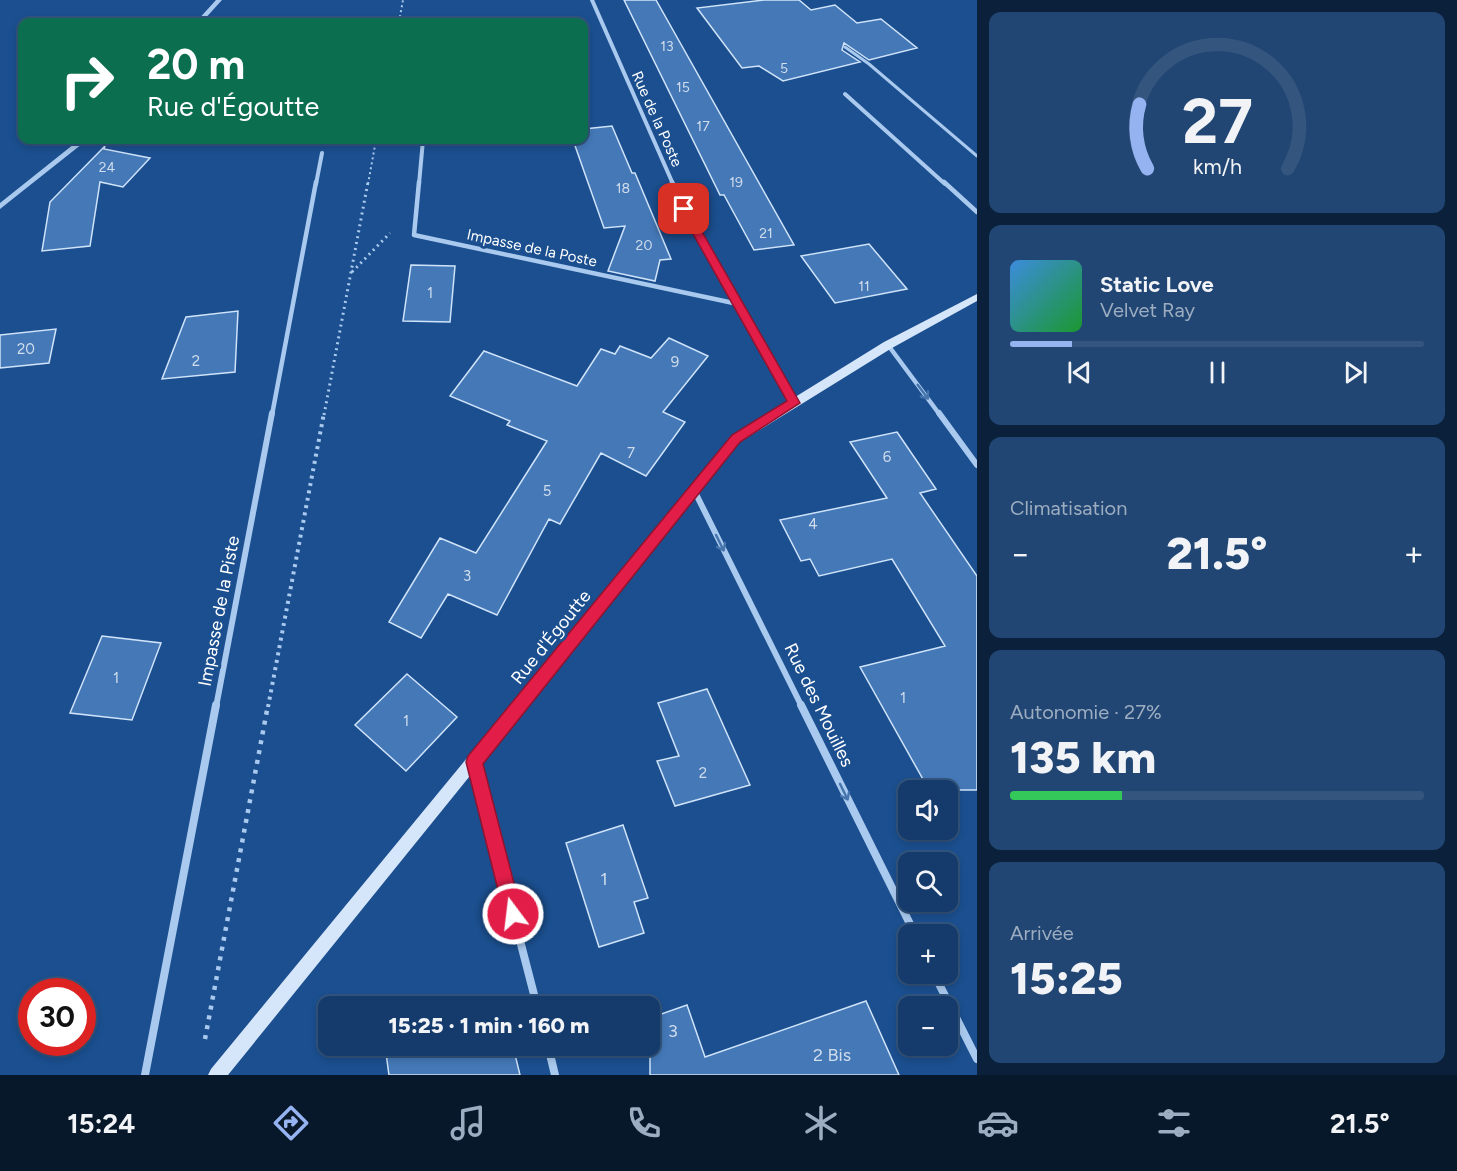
<!DOCTYPE html>
<html lang="fr">
<meta charset="utf-8">
<style>
body{margin:0;font-family:Figtree,sans-serif;background:#214673;color:#f1f3f6;height:100vh;display:flex;flex-direction:column;font-size:22px;white-space:nowrap}
*{box-sizing:border-box;margin:0}
p{font-size:20px;color:#9dadc1}
.icon{flex:none;width:33px;height:33px;fill:none;stroke:currentColor;stroke-width:2;stroke-linecap:round;stroke-linejoin:round}
.map{position:relative;flex:1;overflow:hidden}
.sheet{display:flex;flex-direction:column;gap:12px;padding:12px;background:#0b203b;width:480px}
.sheet>*{flex:none}
.guide{position:absolute;left:18px;top:18px;width:570px;height:126px;border-radius:12px;box-shadow:0 3px 9px #0003,0 0 0 2px #33557e;background:#0b6e4f;color:#fff;overflow:hidden}
.buttons{position:absolute;left:898px;top:780px;display:grid;gap:12px}
.buttons a{display:grid;place-items:center;width:60px;height:60px;border-radius:12px;background:#143b6b;box-shadow:0 3px 9px #0003,0 0 0 2px #33557e;font-size:30px}
.speed{position:absolute;left:18px;top:978px;display:flex;gap:12px;font-size:30px;font-weight:700;text-align:center}
.speed>*{display:grid;place-content:center;width:78px;height:78px;border-radius:50%;background:#143b6b;box-shadow:0 3px 9px #0003,0 0 0 2px #33557e;line-height:1}
.speed .limit{border:9px solid #d22;background:#fff;color:#111}
.pin{position:absolute;display:grid;place-items:center;width:51px;height:51px;color:#fff;margin:-26px;border-radius:12px;box-shadow:0 3px 9px #0006}
.me{position:absolute;width:66px;margin:-33px;rotate:345deg;stroke-linejoin:round;filter:drop-shadow(0 0 4px #0008)}
.turn{display:flex;align-items:center;gap:21px;height:126px;padding:0 30px;font-size:27px}
.turn .icon{width:78px;height:78px;stroke-width:2.5}
.turn b{display:block;font-size:42px;line-height:51px}
.big{font-size:45px;font-weight:800;line-height:1.1}
.sheet .tile{flex:1;display:flex;flex-direction:column;justify-content:center;gap:9px;min-width:0;padding:0 21px;border-radius:12px;background:#214673}
.sheet .dial{align-items:center;gap:0}
.dial svg{height:156px;overflow:visible;fill:none;stroke:#33557e;stroke-width:7;stroke-linecap:round;text-anchor:middle}
.dial text{fill:#f1f3f6;stroke:none}
.song{display:flex;align-items:center;gap:18px}
.cover{width:72px;height:72px;border-radius:9px;background:linear-gradient(135deg,hsl(210 70% 55%),hsl(130 70% 35%))}
.played{height:6px;border-radius:3px;background:linear-gradient(90deg,#95b2f1 15%,#33557e 15%)}
.keys{display:flex;justify-content:space-around;direction:ltr}
.heat{display:flex;justify-content:space-between;align-items:center;font-size:33px;direction:ltr}
.charge{height:9px;border-radius:4px;background:linear-gradient(90deg,#34c759 27%,#33557e 0)}
.trip{position:absolute;left:318px;top:996px;width:342px;height:60px;border-radius:12px;background:#143b6b;box-shadow:0 3px 9px #0003,0 0 0 2px #33557e;font-weight:800;line-height:60px;text-align:center}
.tab-bar{display:flex;height:96px;justify-content:space-around;align-items:center;background:#08182b;color:#9dadc1}
.tab-bar .icon{width:42px;height:42px}
.tab-bar .current{color:#95b2f1}
.tab-bar b{font-size:27px;color:#f1f3f6}
main{display:flex;flex:1;min-height:0}
.map>svg:first-child{display:block}
.building{fill:#4478b7;stroke:#cfe3fa;stroke-width:1.5}
.lines{fill:none;stroke-linecap:round;stroke-linejoin:round}
.path-far3{stroke:#a9c9ee;stroke-width:2;stroke-dasharray:2 3;stroke-linecap:butt}
.path-far2{stroke:#a9c9ee;stroke-width:3;stroke-dasharray:2 4;stroke-linecap:butt}
.path-far1{stroke:#a9c9ee;stroke-width:4;stroke-dasharray:3 4.5;stroke-linecap:butt}
.path{stroke:#a9c9ee;stroke-width:4.5;stroke-dasharray:4 6;stroke-linecap:butt}
.service{stroke:#a9c9ee;stroke-width:3}
.minor-far3{stroke:#a9c9ee;stroke-width:4}
.minor-far2{stroke:#a9c9ee;stroke-width:4.5}
.minor-far1{stroke:#a9c9ee;stroke-width:6}
.minor{stroke:#a9c9ee;stroke-width:8}
.tertiary{fill:#a9c9ee;fill-rule:evenodd}
.secondary{fill:#d6e6fa;fill-rule:evenodd}
.oneway{stroke:#4674ac}
.route{fill:#e11d48;stroke:#92132f;stroke-width:1.5}
.labels{text-anchor:middle;stroke-width:6;stroke-linejoin:round;paint-order:stroke}
.far-number-label{font-size:14px;fill:#d0dded}
.far-street-label{font-size:15px;fill:#fff;stroke:#1b4f8f}
.number-label{font-size:15px;fill:#d0dded}
.street-label{font-size:18px;fill:#fff;stroke:#1b4f8f}
.near-number-label{font-size:18px;fill:#d0dded}
</style>
<main>
<div class="map">
<svg width="977" height="1075" viewBox="0 0 977 1075">
<rect width="100%" height="100%" fill="#1b4f8f"/>
<path class="building" d="M624,0H656L794,245L754,250L724,195H720Z
M764,0H799L811,10L835,5L857,23L881,19L917,48L869,60L844,43L842,50L860,62L783,81L759,66L742,68L697,8Z
M612,126L632,173H635L671,259L660,260L655,281L608,271L625,226L604,228L573,140H584V129Z
M105,146L104,149L150,158L123,187L100,182L90,246L42,251L50,202Z
M869,244L907,289L835,303L801,256Z
M411,265L455,266L450,322L403,321Z
M238,311L235,372L162,379L186,317Z
M56,329L49,363L0,368V335Z
M669,338L708,356L663,412L685,422L646,476L601,453L560,524L549,519L497,615L448,594L421,638L389,622L440,538L476,553L547,441L507,425L510,421L450,396L484,351L577,386L601,349L615,354L620,346L651,358Z
M897,432L936,489L920,493L977,576V790H929L860,667L945,646L892,559L819,576L810,559L801,561L780,520L887,498L850,442Z
M102,636L161,643L132,720L70,713Z
M407,674L457,717L406,771L355,725Z
M707,689L750,785L675,806L657,761L679,756L658,703Z
M623,825L648,898L634,902L644,933L599,947L566,843Z
M503,996L505,1006H464Z
M866,1001L899,1075H650V1018L687,1005L705,1057Z
M385,1046H513L520,1075H389Z"/>
<g class="lines">
<path class="path-far3" d="M399,22L403,0
M368,184L376,140"/>
<path class="path-far2" d="M352,272L390,233
M324,415L368,182"/>
<path class="path-far1" d="M268,707L324,413"/>
<path class="path" d="M205,1039L268,705"/>
<path class="service" d="M845,47L869,64L977,156"/>
<path class="minor-far3" d="M592,0L673,184
M845,94L945,184
M316,184L322,153
M419,184L423,140"/>
<path class="minor-far2" d="M419,182L414,235L738,304
M672,182L684,209L794,403
M944,182L977,212
M888,345L940,415
M272,415L316,182"/>
<path class="minor-far1" d="M939,413L977,465
M694,490L802,707
M216,707L272,413"/>
<path class="minor" d="M801,705L915,934
M474,763L537,1006
M934,974L977,1059
M548,1046L555,1075
M145,1075L216,705"/>
<path class="tertiary" d="M216,0H222L202,22H196Z
M79,140H87L0,209V203Z"/>
<path class="secondary" d="M977,294V301L892,348L740,442L228,1075H208L211,1069L732,436L884,342Z"/>
</g>
<defs><path id="oneway-shaft" d="M-6 0H5M1.5-3L5.5 0L1.5 3" fill="none" stroke-width="1.6" stroke-linecap="round" stroke-linejoin="round" transform="scale(1.5)"/></defs>
<g class="oneway">
<use href="#oneway-shaft" transform="translate(923 392) rotate(53)"/>
<use href="#oneway-shaft" transform="translate(720 543) rotate(64)"/>
<use href="#oneway-shaft" transform="translate(844 792) rotate(64)"/>
</g>
<path class="route" d="M684,206L689,209L800,403L740,442L483,764L522,914L520,920L513,923L507,920L504,914L466,762L468,756L732,435L787,401L679,209Z"/>
<g class="labels">
<g class="far-number-label">
<text x="667" y="51">13</text>
<text x="784" y="73">5</text>
<text x="683" y="92">15</text>
<text x="703" y="131">17</text>
<text x="107" y="172">24</text>
<text x="736" y="187">19</text>
<text x="623" y="193">18</text>
<text x="766" y="238">21</text>
<text x="644" y="250">20</text>
<text x="864" y="291">11</text>
</g>
<g class="far-street-label">
<text transform="translate(657 119) rotate(66)" y="5">Rue de la Poste</text>
<text transform="translate(532 248) rotate(12)" y="5">Impasse de la Poste</text>
</g>
<g class="number-label">
<text x="430" y="298">1</text>
<text x="26" y="354">20</text>
<text x="196" y="366">2</text>
<text x="675" y="367">9</text>
<text x="631" y="458">7</text>
<text x="887" y="462">6</text>
<text x="547" y="496">5</text>
<text x="813" y="529">4</text>
<text x="467" y="581">3</text>
<text x="116" y="683">1</text>
<text x="903" y="703">1</text>
<text x="406" y="726">1</text>
<text x="703" y="778">2</text>
</g>
<g class="street-label">
<text transform="translate(219 611) rotate(-79)" y="6">Impasse de la Piste</text>
<text transform="translate(551 637) rotate(-51)" y="6">Rue d'Égoutte</text>
<text transform="translate(819 705) rotate(64)" y="6">Rue des Mouilles</text>
</g>
<g class="near-number-label">
<text x="604" y="885">1</text>
<text x="673" y="1037">3</text>
<text x="832" y="1061">2 Bis</text>
</g>
</g>
</svg>
<div class="buttons">
<a><svg class="icon" aria-label="sound" viewBox="0 0 24 24"><path d="M4 9h4l5-4v14l-5-4H4zM17 9q2 3 0 6"/></svg></a>
<a><svg class="icon" aria-label="search" viewBox="0 0 24 24"><circle cx="10" cy="10" r="6"/><path d="M15 15l6 6"/></svg></a>
<a>+</a>
<a>−</a>
</div>
<div class="speed"><div class="limit">30</div></div>
<div class="pin" style="left:684px;top:209px;background:#d93025"><svg class="icon" aria-label="arrive" viewBox="0 0 24 24"><path d="M6 21V4h12l-3 4 3 4H6"/></svg></div>
<svg class="me" style="left:513px;top:914px" viewBox="-20 -20 40 40"><circle r="17" fill="#e11d48" stroke="#fff" stroke-width="3"/><path d="M0-11L8 9 0 5-8 9z" fill="#fff"/></svg>
<div class="trip">15:25 · 1 min · 160 m</div>
<div class="guide">
<div class="turn"><svg class="icon" aria-label="right" viewBox="0 0 24 24"><path d="M7 20v-9h11M14 6l5 5-5 5"/></svg><div><b>20 m</b>Rue d'Égoutte</div></div>
</div>
</div>
<section class="sheet">
<div class="tile dial"><svg viewBox="0 0 100 80">
<path d="M14 69A42 42 0 1 1 86 69"/>
<path d="M14 69A42 42 0 0 1 10 36" stroke="#95b2f1"/>
<text x="50" y="56" font-size="32" font-weight="700">27</text>
<text x="50" y="72" font-size="11">km/h</text>
</svg></div>
<div class="tile">
<div class="song"><i class="cover"></i><div><b>Static Love</b><p>Velvet Ray</p></div></div>
<div class="played"></div>
<div class="keys"><svg class="icon" aria-label="previous" viewBox="0 0 24 24"><path d="M18 5L8 12l10 7zM5 5v14"/></svg><svg class="icon" aria-label="pause" viewBox="0 0 24 24"><path d="M8 5v14M16 5v14"/></svg><svg class="icon" aria-label="next" viewBox="0 0 24 24"><path d="M6 5l10 7-10 7zM19 5v14"/></svg></div>
</div>
<div class="tile"><p>Climatisation</p>
<div class="heat"><a>−</a><b class="big">21.5°</b><a>+</a></div>
</div>
<div class="tile"><p>Autonomie · 27%</p><b class="big">135 km</b><div class="charge"></div></div>
<div class="tile"><p>Arrivée</p><b class="big">15:25</b></div>
</section>
</main>
<nav class="tab-bar">
<b>15:24</b>
<svg class="icon current" aria-label="directions" viewBox="0 0 24 24"><path d="M12 3l9 9-9 9-9-9zM9 14v-3h6M13 9l2 2-2 2"/></svg>
<svg class="icon" aria-label="music" viewBox="0 0 24 24"><path d="M9 18V5l10-2v13"/><circle cx="6" cy="18" r="3"/><circle cx="16" cy="16" r="3"/></svg>
<svg class="icon" aria-label="phone" viewBox="0 0 24 24"><path d="M5 4h4l2 5-3 2q2 4 5 5l2-3 5 2v4C11 20 4 13 5 4z"/></svg>
<svg class="icon" aria-label="climate" viewBox="0 0 24 24"><path d="M12 3v18M4 7l16 10M4 17L20 7"/></svg>
<svg class="icon" aria-label="car" viewBox="0 0 24 24"><path d="M5 17H2v-5l4-1 3-4h7l3 4 3 1v5h-3M9 17h6M6 11h13"/><circle cx="7" cy="17" r="2"/><circle cx="17" cy="17" r="2"/></svg>
<svg class="icon" aria-label="filters" viewBox="0 0 24 24"><path d="M4 7h16M4 17h16"/><circle cx="9" cy="7" r="2"/><circle cx="15" cy="17" r="2"/></svg>
<b>21.5°</b>
</nav>
